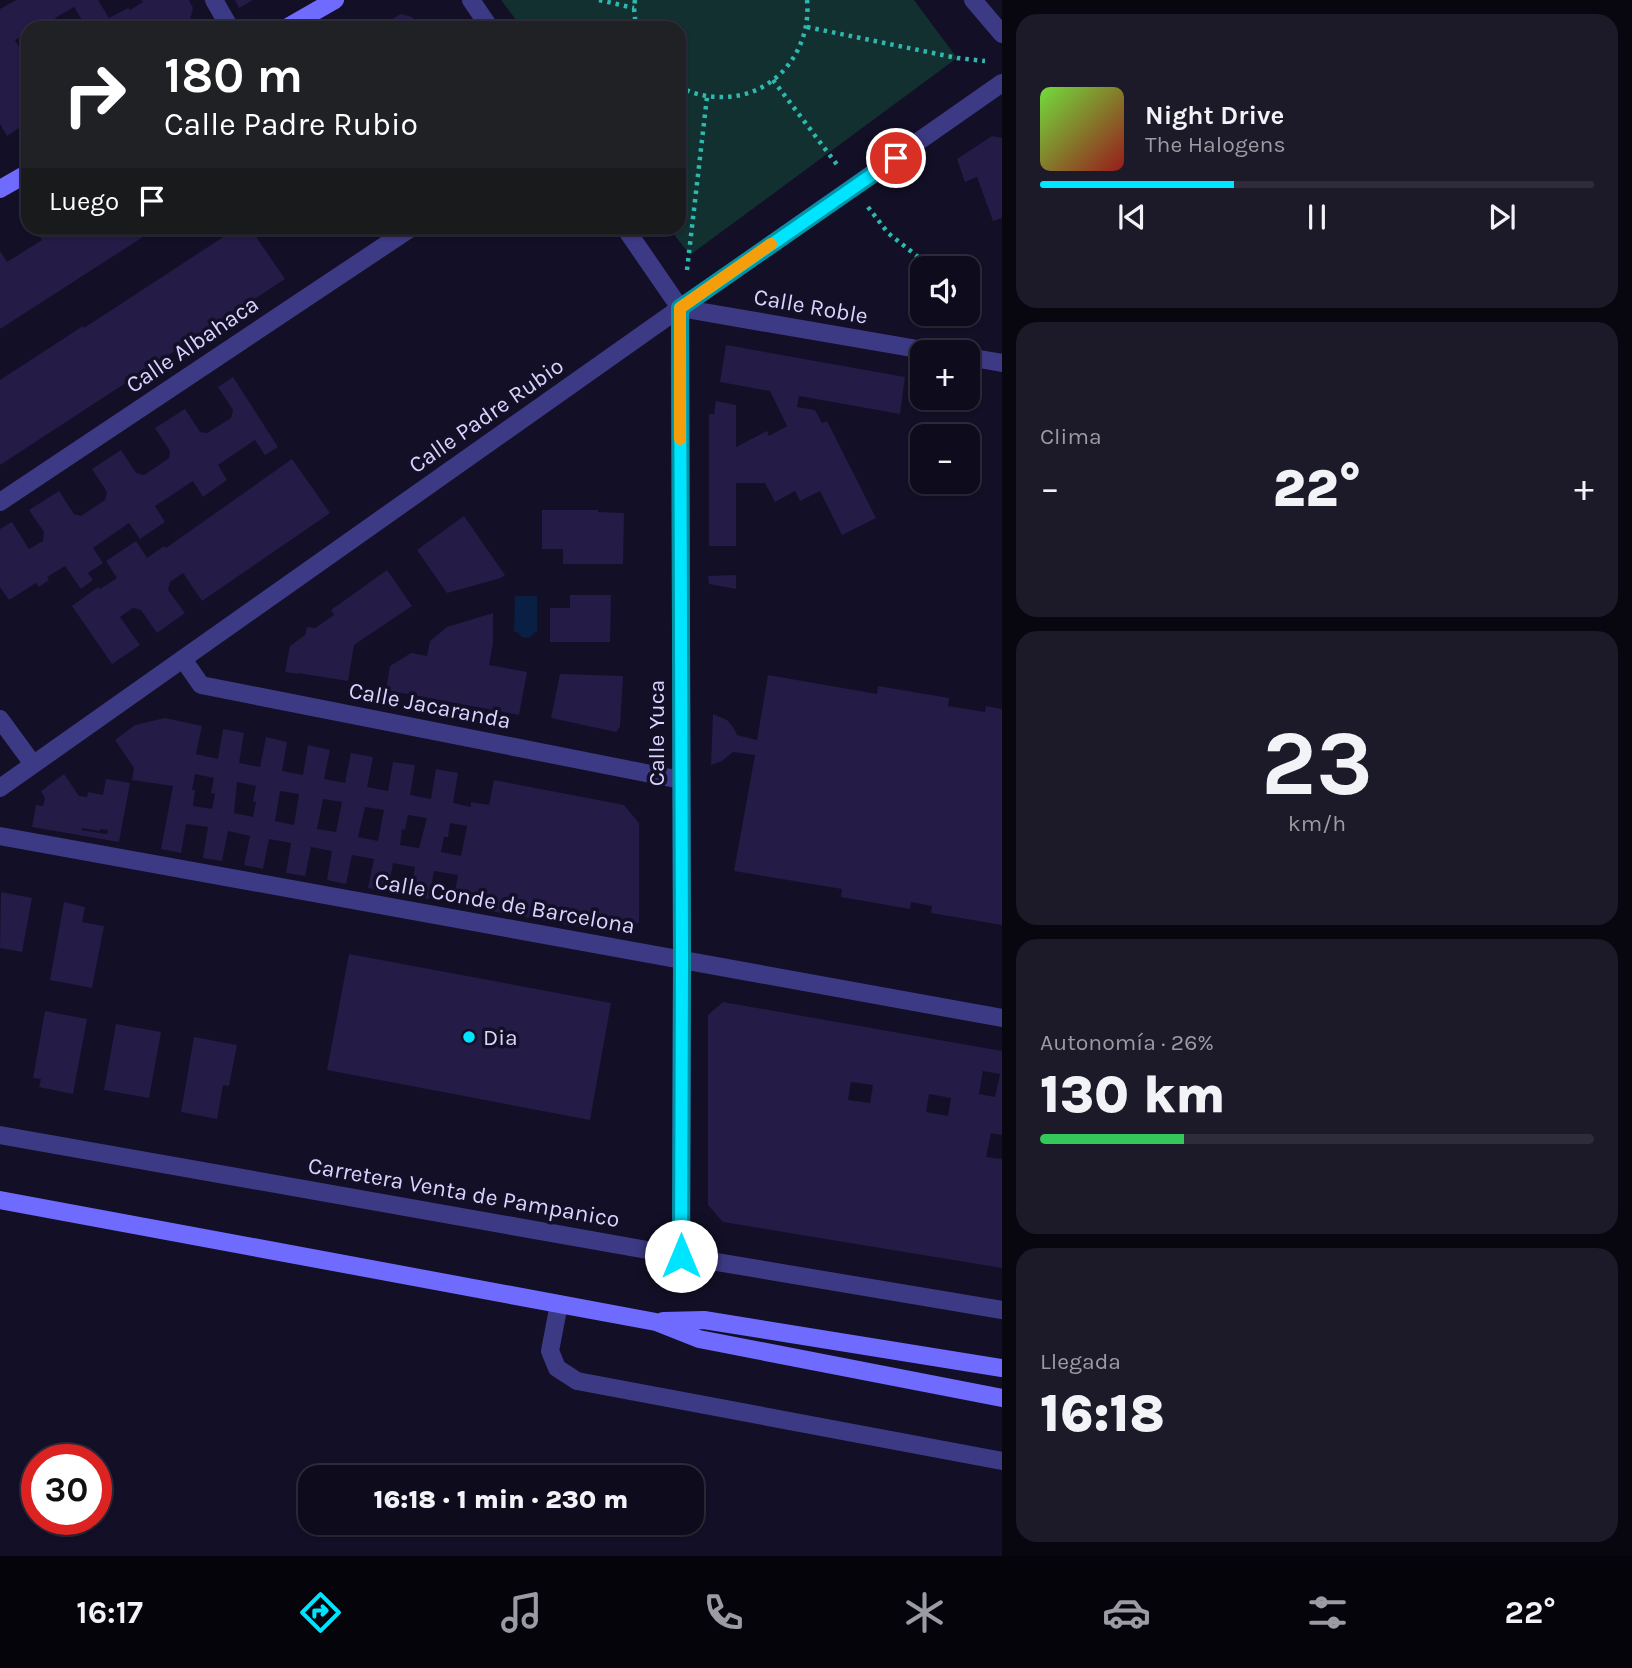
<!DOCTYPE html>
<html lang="es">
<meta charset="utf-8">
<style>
body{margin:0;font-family:Karla,sans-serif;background:#1c1929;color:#f1f3f6;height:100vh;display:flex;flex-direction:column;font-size:26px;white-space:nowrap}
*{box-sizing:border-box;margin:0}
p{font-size:23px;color:#9b9ba3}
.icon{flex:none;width:38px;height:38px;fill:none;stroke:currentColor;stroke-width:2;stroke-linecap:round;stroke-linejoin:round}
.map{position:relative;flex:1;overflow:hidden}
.sheet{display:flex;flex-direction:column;gap:14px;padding:14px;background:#08060f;width:630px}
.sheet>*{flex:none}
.guide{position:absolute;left:21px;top:21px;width:665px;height:214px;border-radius:21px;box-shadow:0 2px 5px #0004,0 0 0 2px #2e2b3b;background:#202124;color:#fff;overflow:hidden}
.tools{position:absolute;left:910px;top:256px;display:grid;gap:14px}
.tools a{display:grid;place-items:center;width:70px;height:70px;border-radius:14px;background:#0e0b1c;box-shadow:0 2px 5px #0004,0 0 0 2px #2e2b3b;font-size:35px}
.speed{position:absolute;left:21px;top:1444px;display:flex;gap:14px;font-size:35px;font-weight:700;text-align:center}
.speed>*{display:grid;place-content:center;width:91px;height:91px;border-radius:50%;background:#0e0b1c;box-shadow:0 2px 5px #0004,0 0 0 2px #2e2b3b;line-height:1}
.speed .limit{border:10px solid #d22;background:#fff;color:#111}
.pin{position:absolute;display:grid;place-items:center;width:60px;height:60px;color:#fff;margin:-30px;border:4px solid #fff;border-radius:50%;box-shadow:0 2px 7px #0007}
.me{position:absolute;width:77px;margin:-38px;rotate:0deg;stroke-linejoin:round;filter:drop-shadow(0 0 5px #0008)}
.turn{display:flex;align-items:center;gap:24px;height:147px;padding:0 28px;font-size:32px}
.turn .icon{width:91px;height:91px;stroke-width:2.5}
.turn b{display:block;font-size:49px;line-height:60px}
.then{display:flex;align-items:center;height:66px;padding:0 28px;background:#0003;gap:14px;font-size:26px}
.big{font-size:52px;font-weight:800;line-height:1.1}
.sheet .widget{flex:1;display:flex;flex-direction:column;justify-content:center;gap:10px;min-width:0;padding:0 24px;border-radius:21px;background:#1c1929}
.sheet .dial{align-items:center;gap:0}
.dial b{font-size:91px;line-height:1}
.song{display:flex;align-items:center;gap:21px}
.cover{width:84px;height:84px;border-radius:10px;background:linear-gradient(135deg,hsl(100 70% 55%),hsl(0 70% 35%))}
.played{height:7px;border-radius:4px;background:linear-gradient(90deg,#00e5ff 35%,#2e2b3b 35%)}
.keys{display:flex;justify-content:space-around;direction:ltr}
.heat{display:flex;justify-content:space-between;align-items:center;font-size:38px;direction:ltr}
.charge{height:10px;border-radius:5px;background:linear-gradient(90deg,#34c759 26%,#2e2b3b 0)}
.trip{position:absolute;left:298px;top:1465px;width:406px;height:70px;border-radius:21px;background:#0e0b1c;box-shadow:0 2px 5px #0004,0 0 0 2px #2e2b3b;font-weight:800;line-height:70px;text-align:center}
.tab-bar{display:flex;height:112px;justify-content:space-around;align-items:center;background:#06040b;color:#9b9ba3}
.tab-bar .icon{width:49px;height:49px}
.tab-bar .current{color:#00e5ff}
.tab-bar b{font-size:32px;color:#f1f3f6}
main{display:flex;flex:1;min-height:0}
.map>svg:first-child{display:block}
.green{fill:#12302f}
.water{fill:#0a1f44}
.building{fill:#241b47;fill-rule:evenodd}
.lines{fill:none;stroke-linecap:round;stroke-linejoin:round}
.path{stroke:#2fb8b0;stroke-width:4.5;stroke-dasharray:3.5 5;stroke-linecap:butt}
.lane{stroke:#3d3a85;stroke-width:18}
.street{stroke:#3d3a85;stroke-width:18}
.secondary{stroke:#6f6bff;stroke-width:18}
.route-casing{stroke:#0095a6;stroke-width:18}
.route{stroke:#00e5ff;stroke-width:12}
.slow{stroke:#f59e0b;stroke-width:12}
.poi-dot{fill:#00e5ff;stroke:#130f26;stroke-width:2.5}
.labels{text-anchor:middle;stroke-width:7;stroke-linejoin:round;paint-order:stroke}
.street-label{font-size:23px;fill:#d9d4ff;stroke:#130f26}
.poi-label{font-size:23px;fill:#d9d4ff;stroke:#130f26;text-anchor:start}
</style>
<main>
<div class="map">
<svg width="1002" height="1556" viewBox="0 0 1002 1556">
<rect width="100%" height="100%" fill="#130f26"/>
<path class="green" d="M501,0H914L957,58L690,255L669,228H679V28H522Z"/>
<path class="water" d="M515,596H537V632H535L529,638L522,637L517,632H514Z"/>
<path class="building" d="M16,0H98L109,18L128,8L130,10L143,2L141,0H189L193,8L188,28H87L74,7L55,18L61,28H28V33L15,40L28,62V122L7,136L0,124V9Z
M235,0H253L239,8Z
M401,14L412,17L419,28H376Z
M992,136L1002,138V218L993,221L977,177L965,182L957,159Z
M34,228H157L0,329V251L7,262L42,240Z
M237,228H250L285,279L0,465V380L83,326L84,328Z
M726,345L905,377L900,414L799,396L797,407L815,410L822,423L827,421L876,518L842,535L820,491L800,501L795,491L775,502L765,483H736V546H709V414H714L716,401L736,405V447L767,431L769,436L787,426L770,391L720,382Z
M233,377L278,447L265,455L255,440L218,465L227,480L203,497L193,481L155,506L165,522L140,539L129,523L93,548L103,563L88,573L93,580L81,589L65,566L47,577L49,580L39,587L36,583L9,600L0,587V529L12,522L29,549L43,541L44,532L29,510L59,491L74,514L81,516L105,500L107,492L92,469L121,450L136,473L144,475L156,467L169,458L170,451L155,428L185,409L200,432L207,433L231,418L233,410L218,387Z
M292,459L330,513L202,601L183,573L170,582L168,590L185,613L157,633L141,610L133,608L120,617L140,645L112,664L72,606L98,587L100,589L117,578L106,561L136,541L147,558L164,546L166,548Z
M542,510H598V512L624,513L623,564H563V549H542Z
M464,516L505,575L501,578L447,593L417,550Z
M387,570L412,606L354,645L348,681L298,673V674L285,672L290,646L305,635L307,627L315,628L334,615L331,610Z
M736,575V589L709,584L708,576Z
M570,595H611L610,642H550V608H570Z
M493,613V643L489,665L527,672L519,715L386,690L390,666L411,653L427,656L430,641L447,627Z
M560,674L623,676L620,727L616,732L551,718Z
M768,675L877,694L878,686L949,698L948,706L985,712L986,706L1002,709V925L931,913L932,906L911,902L910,909L841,897L842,889L734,871L755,755L733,752L722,761L711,765L713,714L727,720L733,727L737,735L757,740Z
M165,718L202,726L196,754L218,759L223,729L244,733L239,763L260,767L266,737L287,742L282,771L303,775L308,745L330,750L324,779L345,783L351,753L373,757L367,787L388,791L393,762L415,765L410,795L431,799L436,769L458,773L453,803L471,807V802L489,805L494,780L624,805L639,823V922L623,935L453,904L458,875L434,871L429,899L410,896L415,867L393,863L388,892L368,888L374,859L352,855L346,884L327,880L332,851L311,847L305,876L286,873L291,843L269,839L263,869L244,865L250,836L228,831L222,861L203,858L208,827L186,824L181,853L161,849L173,786L132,780L134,768L115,740L135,725ZM195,774L214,778L211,793L215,794L212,809L193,806L195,790H192ZM237,782L256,786L253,801L256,802L253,817L234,813ZM280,791L299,794L294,825L275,821ZM323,799L342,802L336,832L317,829ZM365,807L384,810L378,841L358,837ZM408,815L427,818L419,848L400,845L402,829L405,830ZM450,823L467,826L461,856L441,852L444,837H448Z
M64,774L79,796L87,797L88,792L103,795L106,779L130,783L119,842L32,827L36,805L43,806L45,798L41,791ZM82,828L100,831V829L108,830L107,834L81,830Z
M1,892L32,898L22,952L0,948Z
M64,902L85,907L82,922L104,926L92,988L50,980Z
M349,954L611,1003L590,1120L327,1070Z
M723,1002L1002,1051V1135L991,1133L986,1157L1002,1159V1268L723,1222L708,1205V1015ZM983,1071L1000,1074L995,1097L979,1094ZM851,1082L873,1085L870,1103L848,1100ZM929,1094L951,1098L948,1116L926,1112Z
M45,1011L87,1019L73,1094L39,1087L41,1079L33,1078Z
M116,1024L161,1032L149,1098L104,1090Z
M194,1037L237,1045L229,1086L223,1085L217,1119L181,1112Z"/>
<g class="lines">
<path class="path" d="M599,0L634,8
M635,0L634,8L636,28
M807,27L957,58L985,61
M773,80L838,166
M679,86C692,94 706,97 721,97C774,98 812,51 807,0
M868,207L888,233L932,268
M687,270L707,97
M968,297L971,299
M659,1282L690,1292"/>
<path class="lane" d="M559,1304L550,1351L557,1368L577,1381"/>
<path class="street" d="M214,0L230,28
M471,0L490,28
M973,0L1002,34
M625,228L680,308L682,960L681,1256
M680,308L935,352
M968,357L1002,363
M0,502L411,228
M183,659L201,685L681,780
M0,719L33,764
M0,788L680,308L1002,83
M0,836L1002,1018
M0,1135L681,1256L1002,1310
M577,1381L1002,1461"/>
<path class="secondary" d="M286,28L335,0
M0,189L28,173
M0,1200L656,1322L699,1339L1002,1398
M663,1321L704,1320L1002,1368"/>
</g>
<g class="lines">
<g class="route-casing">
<path id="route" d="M681,1256L682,960L680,308L896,158"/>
</g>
<use href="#route" class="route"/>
<path class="slow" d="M680,439V308L771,244"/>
</g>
<circle class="poi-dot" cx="469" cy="1037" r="7"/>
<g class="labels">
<g class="street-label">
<text transform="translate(811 306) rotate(10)" y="8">Calle Roble</text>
<text transform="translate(192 344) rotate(-34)" y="8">Calle Albahaca</text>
<text transform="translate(486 415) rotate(-35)" y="8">Calle Padre Rubio</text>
<text transform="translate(430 705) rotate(11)" y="8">Calle Jacaranda</text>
<text transform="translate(656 733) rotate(-90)" y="8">Calle Yuca</text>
<text transform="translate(505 903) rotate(10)" y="8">Calle Conde de Barcelona</text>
<text transform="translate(464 1192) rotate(10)" y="8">Carretera Venta de Pampanico</text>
</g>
<g class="poi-label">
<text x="483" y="1045">Dia</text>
</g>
</g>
</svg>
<div class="tools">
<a><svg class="icon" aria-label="sound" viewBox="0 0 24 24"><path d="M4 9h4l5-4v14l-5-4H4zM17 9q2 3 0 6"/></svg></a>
<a>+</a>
<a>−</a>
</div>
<div class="speed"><div class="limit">30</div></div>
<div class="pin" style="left:896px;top:158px;background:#d93025"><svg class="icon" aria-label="arrive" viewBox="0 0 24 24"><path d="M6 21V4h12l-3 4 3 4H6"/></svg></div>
<svg class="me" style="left:681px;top:1256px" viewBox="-20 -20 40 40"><circle r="19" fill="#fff"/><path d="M0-13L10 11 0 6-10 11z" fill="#00e5ff"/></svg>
<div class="trip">16:18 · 1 min · 230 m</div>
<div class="guide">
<div class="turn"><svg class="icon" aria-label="right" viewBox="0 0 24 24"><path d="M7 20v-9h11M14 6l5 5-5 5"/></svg><div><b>180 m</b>Calle Padre Rubio</div></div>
<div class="then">Luego<svg class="icon" aria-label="arrive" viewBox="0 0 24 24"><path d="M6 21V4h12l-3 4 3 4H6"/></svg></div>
</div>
</div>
<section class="sheet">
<div class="widget">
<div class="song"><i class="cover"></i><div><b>Night Drive</b><p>The Halogens</p></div></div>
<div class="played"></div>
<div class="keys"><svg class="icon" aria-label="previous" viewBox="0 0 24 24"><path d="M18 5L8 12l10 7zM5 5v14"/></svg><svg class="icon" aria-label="pause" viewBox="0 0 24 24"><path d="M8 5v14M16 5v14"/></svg><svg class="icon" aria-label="next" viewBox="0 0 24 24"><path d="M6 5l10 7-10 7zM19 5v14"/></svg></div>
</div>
<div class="widget"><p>Clima</p>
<div class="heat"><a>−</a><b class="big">22°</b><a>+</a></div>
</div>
<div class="widget dial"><b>23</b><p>km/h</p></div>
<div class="widget"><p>Autonomía · 26%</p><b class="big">130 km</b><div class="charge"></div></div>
<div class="widget"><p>Llegada</p><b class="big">16:18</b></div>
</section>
</main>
<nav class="tab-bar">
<b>16:17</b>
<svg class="icon current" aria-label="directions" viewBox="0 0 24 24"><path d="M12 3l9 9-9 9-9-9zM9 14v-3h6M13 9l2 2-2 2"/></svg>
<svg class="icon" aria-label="music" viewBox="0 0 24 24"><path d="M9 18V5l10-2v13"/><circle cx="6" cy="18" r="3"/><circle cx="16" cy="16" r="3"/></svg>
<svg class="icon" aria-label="phone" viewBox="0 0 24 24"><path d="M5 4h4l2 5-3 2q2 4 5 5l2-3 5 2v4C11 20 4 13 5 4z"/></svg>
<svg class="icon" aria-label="climate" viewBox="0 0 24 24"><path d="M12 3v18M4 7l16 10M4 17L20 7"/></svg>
<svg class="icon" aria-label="car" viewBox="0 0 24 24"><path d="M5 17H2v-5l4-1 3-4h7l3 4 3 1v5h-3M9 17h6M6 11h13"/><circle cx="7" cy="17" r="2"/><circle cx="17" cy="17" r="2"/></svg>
<svg class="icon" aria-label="filters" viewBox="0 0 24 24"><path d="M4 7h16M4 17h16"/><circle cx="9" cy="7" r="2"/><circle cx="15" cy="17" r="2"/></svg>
<b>22°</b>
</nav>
